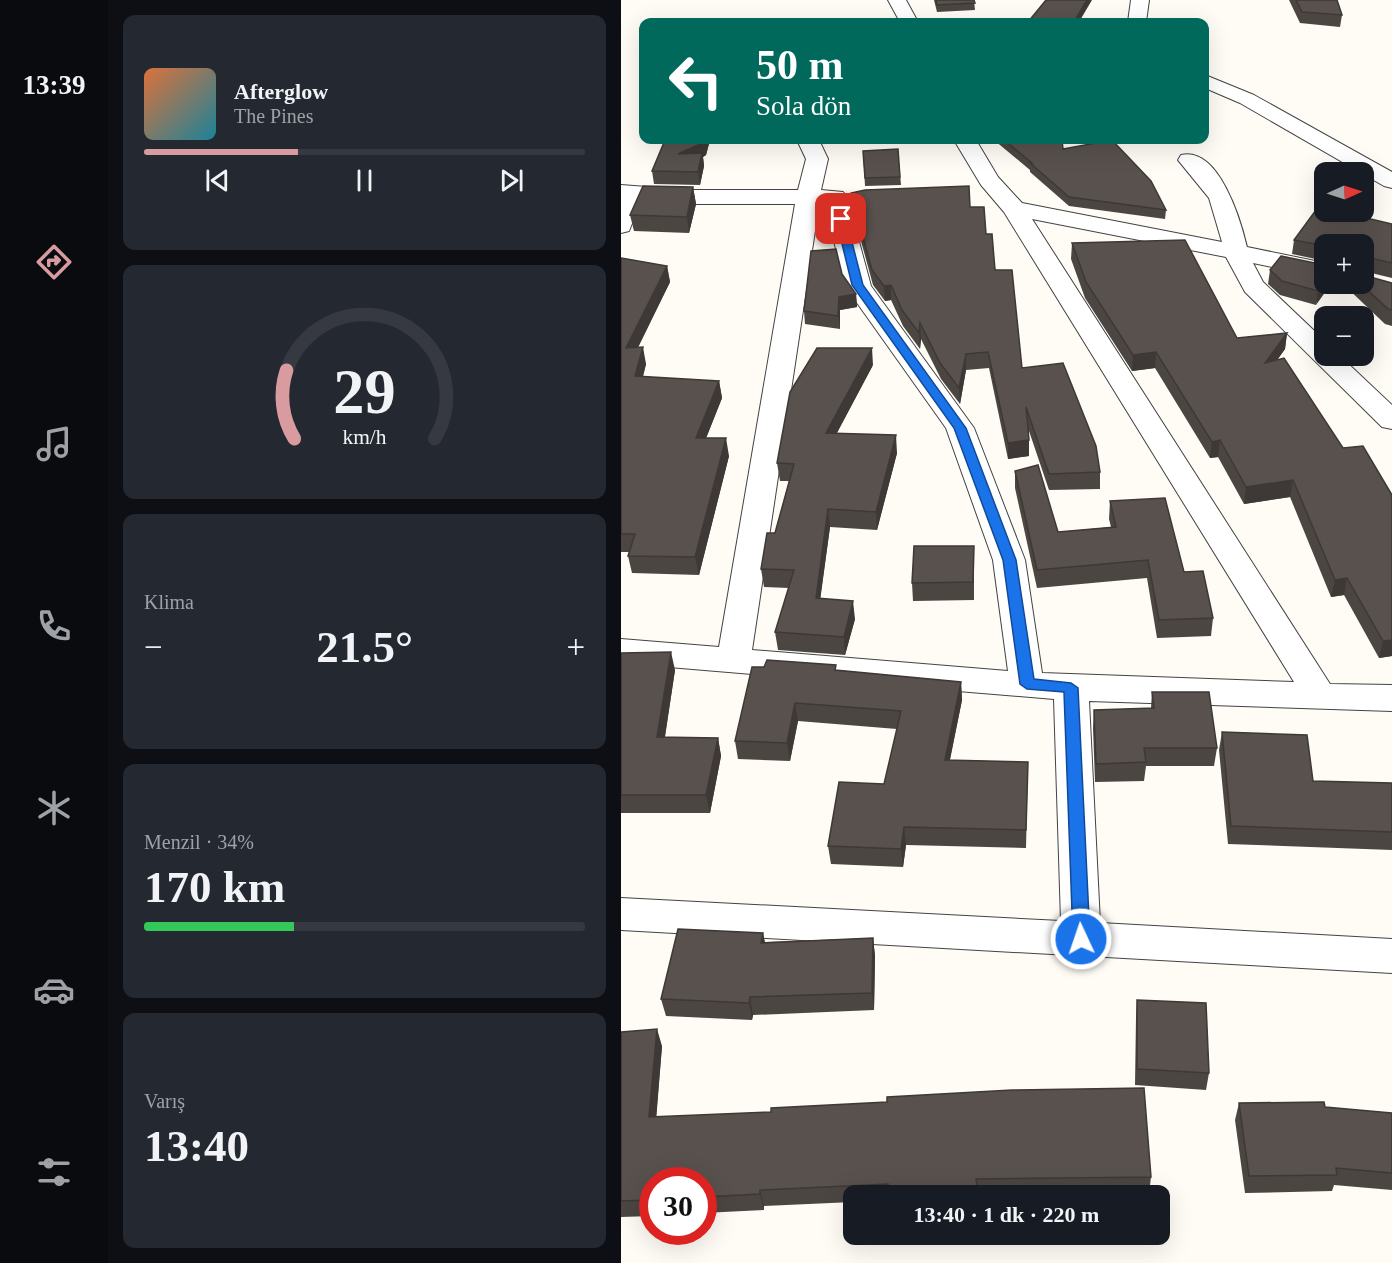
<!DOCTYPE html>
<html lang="tr">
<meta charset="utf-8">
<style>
body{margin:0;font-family:Georgia,serif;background:#242831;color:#f1f3f6;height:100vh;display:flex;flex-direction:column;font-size:22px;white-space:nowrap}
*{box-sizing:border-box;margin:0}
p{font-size:20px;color:#9ea1a6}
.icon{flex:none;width:33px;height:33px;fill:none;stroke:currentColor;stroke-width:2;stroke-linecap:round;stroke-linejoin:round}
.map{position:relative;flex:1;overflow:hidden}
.sheet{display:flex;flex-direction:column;gap:15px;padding:15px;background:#0d0f14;width:513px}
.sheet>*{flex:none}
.guide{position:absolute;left:18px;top:18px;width:570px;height:126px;border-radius:12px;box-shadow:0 6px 24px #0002;background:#00695c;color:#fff;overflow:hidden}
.needle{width:39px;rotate:87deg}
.tools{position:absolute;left:693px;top:162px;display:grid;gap:12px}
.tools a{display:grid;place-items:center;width:60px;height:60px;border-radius:12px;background:#171b24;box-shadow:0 6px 24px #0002;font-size:30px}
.speed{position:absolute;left:18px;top:1167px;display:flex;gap:12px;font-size:30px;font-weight:700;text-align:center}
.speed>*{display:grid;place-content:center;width:78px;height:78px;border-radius:50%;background:#171b24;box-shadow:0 6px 24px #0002;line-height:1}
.speed .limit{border:9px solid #d22;background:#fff;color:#111}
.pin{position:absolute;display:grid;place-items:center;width:51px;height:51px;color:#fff;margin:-26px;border-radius:12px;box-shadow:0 3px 9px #0006}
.me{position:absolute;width:66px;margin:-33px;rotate:357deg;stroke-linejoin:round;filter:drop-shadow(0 0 4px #0008)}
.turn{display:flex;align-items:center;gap:21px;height:126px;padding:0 18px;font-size:27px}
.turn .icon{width:78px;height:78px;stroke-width:2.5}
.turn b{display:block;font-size:42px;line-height:51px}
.big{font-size:45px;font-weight:700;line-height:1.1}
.sheet .tile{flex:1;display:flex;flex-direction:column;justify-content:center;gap:9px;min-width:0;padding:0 21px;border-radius:12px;background:#242831}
.sheet .dial{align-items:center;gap:0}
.dial svg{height:156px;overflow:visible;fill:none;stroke:#363941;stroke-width:7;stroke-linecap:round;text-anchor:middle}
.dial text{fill:#f1f3f6;stroke:none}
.song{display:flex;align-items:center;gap:18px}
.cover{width:72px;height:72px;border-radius:9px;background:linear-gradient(135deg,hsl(20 70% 55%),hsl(190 70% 35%))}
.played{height:6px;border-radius:3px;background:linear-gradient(90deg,#d89b9f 35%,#363941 35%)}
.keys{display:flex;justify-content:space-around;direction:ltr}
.heat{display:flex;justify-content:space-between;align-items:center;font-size:33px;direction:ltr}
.charge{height:9px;border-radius:4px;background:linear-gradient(90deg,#34c759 34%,#363941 0)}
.trip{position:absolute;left:222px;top:1185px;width:327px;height:60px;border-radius:12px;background:#171b24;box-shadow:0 6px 24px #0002;font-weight:700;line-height:60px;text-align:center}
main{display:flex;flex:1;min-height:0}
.menu{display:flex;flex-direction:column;width:108px;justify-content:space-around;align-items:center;background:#090b0e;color:#9ea1a6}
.menu .icon{width:42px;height:42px}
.menu .active{color:#d89b9f}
.menu b{font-size:27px;color:#f1f3f6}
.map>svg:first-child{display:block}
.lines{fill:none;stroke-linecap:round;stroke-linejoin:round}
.minor-casing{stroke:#434343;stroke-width:2}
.minor{fill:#fff;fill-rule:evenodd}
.wall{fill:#4c4642}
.shaded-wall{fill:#3e3936}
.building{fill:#58514d;stroke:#3e3936;stroke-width:1.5}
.route{fill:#1a73e8;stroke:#114b97;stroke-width:1.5}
</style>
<main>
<nav class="menu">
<b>13:39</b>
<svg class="icon active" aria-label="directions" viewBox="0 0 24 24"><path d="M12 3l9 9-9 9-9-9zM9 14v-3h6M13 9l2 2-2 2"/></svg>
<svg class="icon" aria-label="music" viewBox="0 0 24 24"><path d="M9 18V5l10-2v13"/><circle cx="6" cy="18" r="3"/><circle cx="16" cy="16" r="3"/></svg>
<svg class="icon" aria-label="phone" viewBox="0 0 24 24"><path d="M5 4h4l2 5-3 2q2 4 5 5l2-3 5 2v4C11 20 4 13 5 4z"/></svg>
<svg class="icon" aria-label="climate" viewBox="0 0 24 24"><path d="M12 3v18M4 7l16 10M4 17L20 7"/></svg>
<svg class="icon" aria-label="car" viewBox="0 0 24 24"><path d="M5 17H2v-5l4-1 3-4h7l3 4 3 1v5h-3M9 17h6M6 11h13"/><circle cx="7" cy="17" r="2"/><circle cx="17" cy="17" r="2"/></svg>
<svg class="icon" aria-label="filters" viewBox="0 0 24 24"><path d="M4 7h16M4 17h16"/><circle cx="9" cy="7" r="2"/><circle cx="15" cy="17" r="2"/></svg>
</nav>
<section class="sheet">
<div class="tile">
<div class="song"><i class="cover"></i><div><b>Afterglow</b><p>The Pines</p></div></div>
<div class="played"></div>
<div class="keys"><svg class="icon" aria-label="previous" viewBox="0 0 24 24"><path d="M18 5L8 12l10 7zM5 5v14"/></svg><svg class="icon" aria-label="pause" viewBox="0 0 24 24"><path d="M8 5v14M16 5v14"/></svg><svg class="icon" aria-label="next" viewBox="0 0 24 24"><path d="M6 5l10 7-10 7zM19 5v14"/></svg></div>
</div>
<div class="tile dial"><svg viewBox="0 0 100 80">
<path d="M14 69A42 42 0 1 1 86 69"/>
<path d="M14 69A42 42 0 0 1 10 34" stroke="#d89b9f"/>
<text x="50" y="56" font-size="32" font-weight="700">29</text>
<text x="50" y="72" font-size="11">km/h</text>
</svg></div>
<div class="tile"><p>Klima</p>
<div class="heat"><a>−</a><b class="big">21.5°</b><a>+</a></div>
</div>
<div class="tile"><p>Menzil · 34%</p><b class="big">170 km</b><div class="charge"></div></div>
<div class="tile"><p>Varış</p><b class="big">13:40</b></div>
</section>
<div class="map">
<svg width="771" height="1263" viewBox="0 0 771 1263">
<rect width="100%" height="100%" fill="#fefcf4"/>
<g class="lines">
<g class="minor-casing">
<path id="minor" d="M267,0H285L297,22H279Z
M510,0H528L525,22H507Z
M584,75L633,95L771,172V188L763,186L619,103L584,88Z
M176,140H198L207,159L200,190L222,192L226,197L250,286L353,428L404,560L421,673L673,682L383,212L360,185L333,140H355L377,177L401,203L601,242L588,198L557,160L560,155C598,146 620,221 626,247L704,263V278L632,263L642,282L704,341V356H719L771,405V429L761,427L624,292L605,257L411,219L709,684L771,685V711L468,701L479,923L771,939V973L0,930V898L440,921L433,699L0,663V639L98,647L174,204H65L20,201L8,231L0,233V185L65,190H177L185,159ZM198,204H204L224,286L325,428L372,560L387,671L131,650Z"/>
</g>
<use href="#minor" class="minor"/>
</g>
<path class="wall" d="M313,0H353L354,10L316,12Z
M668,0H716L721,15L719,27L679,23Z
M44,140H89L85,155L82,157L83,166L79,185L33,184L31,171Z
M373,140H441L442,149L545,210L544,219L448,206L409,172V170Z
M277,149L280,185L244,186L242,151Z
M72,187L75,204L68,233L13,231L9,215Z
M230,193L349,207L365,234L401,368L479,472V489L428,490L408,431V456L387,459L368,368L345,370L339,404L320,379L300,339L299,349L282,326L270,300L264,301L252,285L231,208Z
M771,224V278L742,271V244H704V261L671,254L673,240Z
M451,243L616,338L666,333L664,349L656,360L771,656L758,658L723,595L710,597L669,497L623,504L597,457L589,458L534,368L511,371L464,298L450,259Z
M0,258L46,266L49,282L17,347L25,364L22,377L98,381L101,398L85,438L108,456L78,575L11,573L7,556L8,552H0Z
M704,265L695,305L659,295L647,284L649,270Z
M221,274L235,294L236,307L219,310V329L184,324L183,311Z
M771,283V326L764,324L722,284Z
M252,365L216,433L276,453L256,530L209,527L199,599L234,619L224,655L157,650L154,632L168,588L143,587L140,569L154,533L168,481H159L156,463Z
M394,471L437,532L490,527L488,519L489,501L563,572L592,618L590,636L536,638L526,578L416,588L394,488Z
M353,546V600L292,601L291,583Z
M0,653L54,670L44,737L97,738L100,756L89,813H0Z
M143,667L216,670L340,682L341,700L329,760L407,762L405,848L285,845L282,867L210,864L207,846L263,784L276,729L177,721L169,761L117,759L114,741Z
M531,692L596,748L593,766H525L523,781L474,782L472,728L473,710L530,708Z
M601,732L692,781L771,783V850L607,844L598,750Z
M142,933L144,942L252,938L254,956L253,1010L132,1015L131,1020L45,1016L40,999Z
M516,1000L588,1073L585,1090L514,1085L515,1017Z
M0,1032L41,1046L35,1117L530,1177L528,1194L356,1196H232V1202L143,1206V1210L82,1213V1180H32V1216L0,1217Z
M618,1103L704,1107L771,1113V1190L713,1185L711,1191L624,1193L614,1120Z"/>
<path class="shaded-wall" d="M466,0H471L458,22H453Z
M84,140H89L85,155L82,157L83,166L79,185L77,172L57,154Z
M72,187L75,204L68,233L66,217Z
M745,257L743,271L742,259Z
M46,266L49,282L9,364L5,348Z
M704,282V284H710L695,305L697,291Z
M270,285V300L264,301L263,286Z
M235,294L236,307L219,310V329L217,316L218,297Z
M299,323L300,339L299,349L298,333Z
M666,333L664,349L642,380L644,363Z
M22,347L25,364L17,393L14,376Z
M251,348L252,365L206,451L205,433Z
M535,352L534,368L511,371L512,355Z
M345,354V370L339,404L338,388Z
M98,381L101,398L78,456L75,438Z
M275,435L276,453L256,530L255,512Z
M105,438L108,456L78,575L74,557Z
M408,440V456L387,459V443Z
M599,440L597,457L589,458L591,442Z
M672,480L669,497L623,504L625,487Z
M207,509L209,527L197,616L195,598Z
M726,578L723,595L710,597L714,580Z
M232,601L234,619L224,655L223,637Z
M771,640V656L758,658L762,641Z
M50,652L54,670L41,755L36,737Z
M340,682L341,700L325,778L324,760Z
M174,703L177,721L169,761L166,743Z
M97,738L100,756L89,813L85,795Z
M283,827L285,845L282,867L280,849Z
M142,933L145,951L140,943Z
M252,938L254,956L253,1010L251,993Z
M129,997L132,1015L131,1020L128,1003Z
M36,1029L41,1046L34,1134L28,1117Z
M139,1190L143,1206V1210L139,1194Z"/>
<path class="building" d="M315,0H353L354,3L316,5Z
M425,0H466L453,22H407Z
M675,0H716L721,15L681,12Z
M44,140H84V142L57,154L81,153L77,172L31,171Z
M383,140H441L442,149L491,140L530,181L545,210L448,197L409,163H411Z
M277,149L279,177L244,178L242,151Z
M22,186L72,187L66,217L9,215Z
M348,186L349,207H363L365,234H371L374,270H391L401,368L442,363L475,446L479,472L428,474L405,407L408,440L387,443L367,352L345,354L338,388L319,363L299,323L298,333L281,310L270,285L263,286L251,270L230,193L244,190Z
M698,206L704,208V212H720L771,224V263L745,257L742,259V244H704V246L673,240Z
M564,240L616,338L666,333L644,363L663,358L722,448L742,446L771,495V640L762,641L726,578L714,580L672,480L625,487L599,440L591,442L535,352L512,355L465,282L451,243Z
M215,249L221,274L235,294L218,297L217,316L183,311L190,251Z
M660,256L704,265V282L697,291L661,281L649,270Z
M0,258L46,266L5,348L22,347L14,376L98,381L75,438H105L74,557L7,556L14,534H0Z
M742,275L771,283V310L767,309L740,284H742Z
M196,348H251L205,433L275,435L255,512L207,509L195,598L232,601L223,637L154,632L173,570L140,569L146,533H154L173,464L156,463L169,392Z
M417,465L437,532L495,527L489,501L544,498L563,572L582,571L592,618L538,620L527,560L416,570L394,471Z
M293,546H353L352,582L291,583Z
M50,652L36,737L97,738L85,795H0V653Z
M146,660L215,665L214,670L340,682L324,760L407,762L405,830L283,827L280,849L207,846L218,782L263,784L280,711L174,703L166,743L114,741L131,667H143Z
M531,692H588L596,748H523L525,762L475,764L473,710L533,708Z
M601,732L686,735L692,781L771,783V832L610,826Z
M57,929L142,933L140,943L252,938L251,993L129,997L128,1003L40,999Z
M516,1000L585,1003L588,1073L516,1069Z
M36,1029L28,1117L150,1112V1108L266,1102V1097L391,1090L523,1088L530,1177L355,1179L356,1186L267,1191V1184L139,1190V1194L82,1197V1180H32V1200L0,1201V1032Z
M703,1102L704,1107L771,1113V1173L715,1168L716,1175L628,1176L618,1103Z"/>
<path class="route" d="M220,216L225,219L242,285L345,428L395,560L413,679L450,683L457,688L469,939L466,944H455L452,939L443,692L406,689L399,684L382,560L333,428L231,285L215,219Z"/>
</svg>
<div class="tools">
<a><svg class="needle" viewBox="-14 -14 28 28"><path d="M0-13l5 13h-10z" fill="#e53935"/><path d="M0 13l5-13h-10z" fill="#9ea1a6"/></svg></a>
<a>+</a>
<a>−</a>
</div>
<div class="speed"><div class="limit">30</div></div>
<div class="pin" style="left:220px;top:219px;background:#d93025"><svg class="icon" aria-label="arrive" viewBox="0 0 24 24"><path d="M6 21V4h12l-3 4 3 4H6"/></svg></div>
<svg class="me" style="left:460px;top:939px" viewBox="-20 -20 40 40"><circle r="17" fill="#1a73e8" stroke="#fff" stroke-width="3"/><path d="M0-11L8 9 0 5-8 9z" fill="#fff"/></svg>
<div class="trip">13:40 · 1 dk · 220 m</div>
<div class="guide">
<div class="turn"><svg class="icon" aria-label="left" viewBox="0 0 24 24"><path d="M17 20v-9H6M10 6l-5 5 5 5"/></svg><div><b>50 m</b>Sola dön</div></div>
</div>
</div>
</main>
